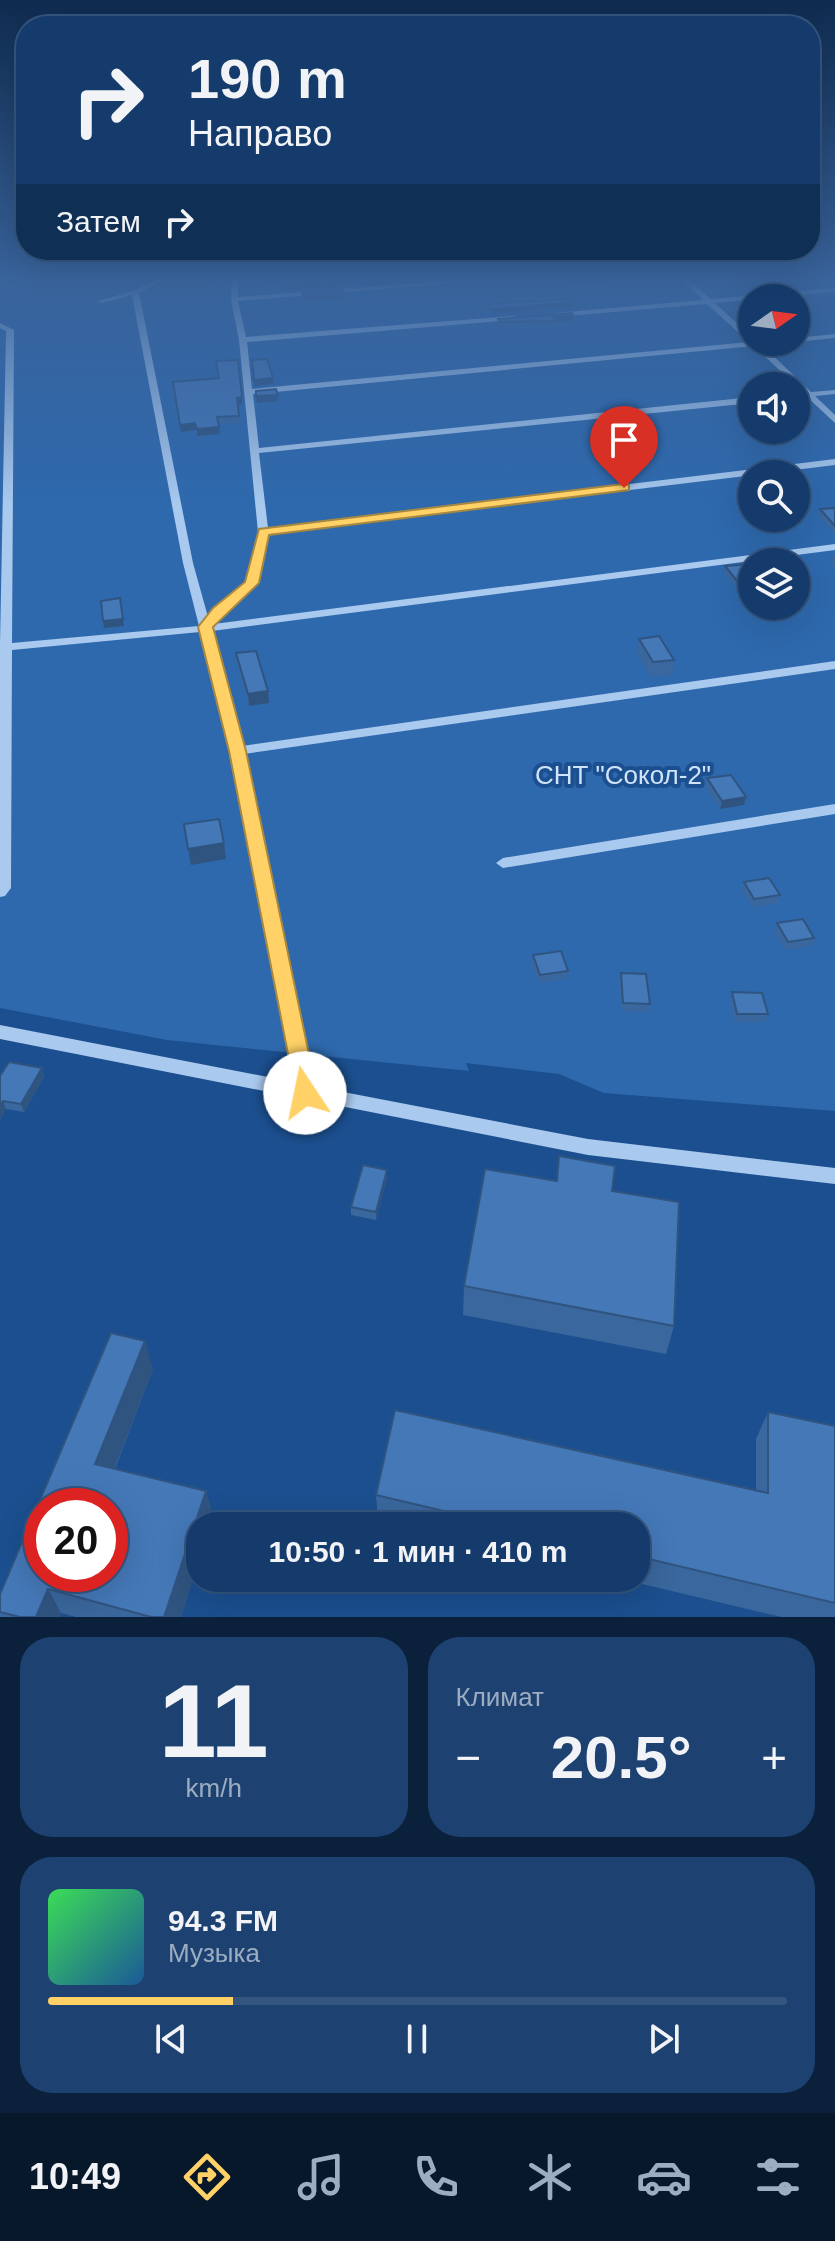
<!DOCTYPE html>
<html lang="ru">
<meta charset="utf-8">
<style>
body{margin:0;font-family:Arial,sans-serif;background:#1d4271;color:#f1f3f6;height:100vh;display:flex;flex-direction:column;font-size:30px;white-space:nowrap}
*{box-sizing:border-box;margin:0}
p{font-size:26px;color:#9dadc1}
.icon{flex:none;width:44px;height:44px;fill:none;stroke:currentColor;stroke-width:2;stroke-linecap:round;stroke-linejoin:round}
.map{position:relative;height:1617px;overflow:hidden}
.details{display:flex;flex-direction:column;gap:20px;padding:20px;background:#0b203b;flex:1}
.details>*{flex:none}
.banner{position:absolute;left:16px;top:16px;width:804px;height:244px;border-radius:32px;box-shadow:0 8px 32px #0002,0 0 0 2px #33557e;background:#143b6b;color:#f1f3f6;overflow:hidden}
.needle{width:52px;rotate:76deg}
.buttons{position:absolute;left:738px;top:284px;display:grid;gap:16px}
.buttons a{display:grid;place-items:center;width:72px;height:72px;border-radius:50%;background:#143b6b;box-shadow:0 8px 32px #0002,0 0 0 2px #33557e;font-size:40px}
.speed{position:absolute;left:24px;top:1488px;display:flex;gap:16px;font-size:40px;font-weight:700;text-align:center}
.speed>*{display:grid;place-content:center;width:104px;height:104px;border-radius:50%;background:#143b6b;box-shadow:0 8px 32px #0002,0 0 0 2px #33557e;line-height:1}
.speed .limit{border:12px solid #d22;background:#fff;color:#111}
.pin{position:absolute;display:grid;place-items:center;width:68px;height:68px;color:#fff;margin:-82px -34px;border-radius:50% 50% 50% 0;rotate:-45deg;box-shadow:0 0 8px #0007}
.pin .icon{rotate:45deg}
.me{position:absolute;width:88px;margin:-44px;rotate:349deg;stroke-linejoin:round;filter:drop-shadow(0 0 6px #0008)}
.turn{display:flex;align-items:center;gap:28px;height:168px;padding:0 40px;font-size:36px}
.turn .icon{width:104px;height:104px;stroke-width:2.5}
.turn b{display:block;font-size:56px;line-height:68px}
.then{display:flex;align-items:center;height:76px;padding:0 40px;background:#0003;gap:16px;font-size:30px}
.big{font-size:60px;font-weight:800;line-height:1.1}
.details .card{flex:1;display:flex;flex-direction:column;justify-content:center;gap:12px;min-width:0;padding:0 28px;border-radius:32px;background:#1d4271}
.details .dial{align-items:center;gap:0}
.dial b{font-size:104px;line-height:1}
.song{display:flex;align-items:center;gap:24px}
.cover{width:96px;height:96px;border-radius:12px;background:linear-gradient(135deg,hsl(130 70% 55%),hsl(210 70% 35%))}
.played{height:8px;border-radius:4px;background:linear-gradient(90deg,#ffd166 25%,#33557e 25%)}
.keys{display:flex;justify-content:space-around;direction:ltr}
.heat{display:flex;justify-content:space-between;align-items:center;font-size:44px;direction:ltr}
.details .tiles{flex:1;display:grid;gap:20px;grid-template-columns:1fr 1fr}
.card:last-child{grid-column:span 2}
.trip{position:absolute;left:186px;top:1512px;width:464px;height:80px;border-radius:32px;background:#143b6b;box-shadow:0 8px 32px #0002,0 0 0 2px #33557e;font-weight:800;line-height:80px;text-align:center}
.menu{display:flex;height:128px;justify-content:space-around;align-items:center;background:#08182b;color:#9dadc1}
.menu .icon{width:56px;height:56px}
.menu .active{color:#ffd166}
.menu b{font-size:36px;color:#f1f3f6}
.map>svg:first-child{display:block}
.green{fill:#2e69ad;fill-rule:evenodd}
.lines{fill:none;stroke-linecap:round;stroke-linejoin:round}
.minor{fill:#a9c9ee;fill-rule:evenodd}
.wall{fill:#3a679d}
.shaded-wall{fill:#305480}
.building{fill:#4478b7;stroke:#305480;stroke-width:2;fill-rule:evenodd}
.route{fill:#ffd166;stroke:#a68842;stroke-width:2}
.labels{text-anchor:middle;stroke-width:8;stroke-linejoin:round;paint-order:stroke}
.park-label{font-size:26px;fill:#cfe3fa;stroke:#1b4f8f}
</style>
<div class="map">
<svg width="835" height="1617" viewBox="0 0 835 1617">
<rect width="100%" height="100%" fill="#1b4f8f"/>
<path class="green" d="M0,278H835V1111L604,1093L559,1074L466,1063L469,1071L167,1040L0,1008ZM752,298H796V342H752ZM752,386H796V430H752ZM752,474H796V518H752ZM752,562H796V606H752Z"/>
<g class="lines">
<path class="minor" d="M160,278H169L139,293L193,563L208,617L247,582L258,532L239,340L231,299L232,278H238V297L483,278H514L238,301L246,337L514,316L518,318L514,320L247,342L252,389L749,342L707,304L555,317L551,315L555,313L703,300L680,278H687L711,299L835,288V292L752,298V300L715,303L752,337V342H775L762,345L811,392L835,390V394L815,396L835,415V423L807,397H801L802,393L796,386L754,346L253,394L259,448L752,397V403L259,453L268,528L835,459V465L268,534L257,583L214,624L835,544V550L212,631L242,746L835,661V669L244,754L312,1086L588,1139L835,1168V1184L588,1155L0,1039V1025L294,1082L230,751L200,632L12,650L11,888L5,896L0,897V644L6,331L0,328V323L14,330L12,643L199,626L183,563L132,295L101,303L98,301L133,291Z
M835,334V338L796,342H795L796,338Z
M835,804V814L503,868L496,863L503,858Z"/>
</g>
<path class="wall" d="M215,278L198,291L163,287L162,282Z
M261,278H407V281L285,290L284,283L264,284Z
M567,278H604L603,282L571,284Z
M573,315L572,321L556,322L555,326L500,327L498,324V319Z
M173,382L242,404L238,405L240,423L218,424L220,434L197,436L196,430L181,432Z
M835,508V534L818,516L820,509Z
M832,555H835V568L830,562Z
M752,564V605H750L724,573L725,566Z
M639,639L674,660L672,675L651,677L637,653Z
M236,653L268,691L269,703L249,706L237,665Z
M707,778L744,805L720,809L706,786Z
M744,882L780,895L778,904L752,907L742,890Z
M777,923L814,938L812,946L785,950L774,931Z
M533,955L568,971L567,979L539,983L532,964Z
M621,973L650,1004L648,1012L622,1011L619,981Z
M732,992L768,1014L765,1022H735L730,1000Z
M42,1068L44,1077L24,1112L6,1109L0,1120V1076Z
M387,1178L376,1220L351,1215V1207Z
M612,1191L674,1326L666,1354L463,1315L464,1286Z
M153,1369L115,1469L206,1491L213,1517L200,1526V1557L181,1617H76L61,1613L59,1617H0V1594Z
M768,1412L835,1426V1617H781L617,1578H636V1526H399L378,1521L376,1495L756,1491V1439Z"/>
<path class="shaded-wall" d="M19,278H36L0,290V284Z
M208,278H215L198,291V286Z
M376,278H407V281L285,290V285Z
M345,293V299L303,302V296Z
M572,302L571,308L491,314V309Z
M573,315L572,321L556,322L553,317Z
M273,378V384L255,386L254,380Z
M278,395V401L257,403L256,396Z
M242,397V404L238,405L237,398Z
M195,423L196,430L181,432L180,425Z
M219,427L220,434L197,436V429Z
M120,598L124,626L104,628L103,621Z
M268,691L269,703L249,706L248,694Z
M746,797L744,805L720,809L722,801Z
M224,843L226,859L191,865L188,849Z
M42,1068L44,1077L24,1112L21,1104Z
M3,1101L6,1109L0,1120V1107Z
M387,1170V1178L376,1220V1212Z
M145,1341L153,1369L106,1490L95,1464Z
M206,1491L213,1517L210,1526H200V1557L181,1617H164Z
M48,1589L61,1613L59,1617H36Z"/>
<path class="building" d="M0,278H19L0,284Z
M169,278H208L198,286L162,282Z
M284,278H376L285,285Z
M343,290L345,293L303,296L302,293Z
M571,299L572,302L491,309L487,304Z
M572,313L573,315L553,317L556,321L500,322L498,319Z
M267,359L273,378L254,380L252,360Z
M238,360L242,397L237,398L239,416L217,417L219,427L197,429L195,423L180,425L173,382L219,378L216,361Z
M276,389L278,395L256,396V391Z
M835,508V526L820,509Z
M752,564V598H751L725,566Z
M120,598L123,619L103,621L101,601Z
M659,636L674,660L653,662L639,639Z
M256,651L268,691L248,694L236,653Z
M731,775L746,797L722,801L707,778Z
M219,819L224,843L188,849L184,824Z
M769,878L780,895L754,899L744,882Z
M803,919L814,938L788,942L777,923Z
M561,951L568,971L540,975L533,955Z
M621,973L646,974L650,1004L623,1003Z
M732,992L762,993L768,1014H737Z
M9,1062L42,1068L21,1104L3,1101L0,1107V1076Z
M559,1156L615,1166L612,1191L679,1202L674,1326L464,1286L485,1169L557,1181Z
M363,1165L387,1170L376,1212L351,1207Z
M111,1333L145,1341L95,1464L206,1491L164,1617H151L48,1589L36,1617H20L0,1612V1594ZM42,1506H110V1574H42Z
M395,1410L768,1493V1412L835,1426V1603L636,1556V1526H507L376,1495Z"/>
<linearGradient id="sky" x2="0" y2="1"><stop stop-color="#0f2b4f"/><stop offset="0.55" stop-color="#39639b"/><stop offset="1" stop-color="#39639b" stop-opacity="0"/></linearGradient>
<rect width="835" height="505" fill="url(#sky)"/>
<path class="route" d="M624,484L629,485V490L269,535L259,583L213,627L246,751L317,1093L313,1100L305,1103L297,1100L229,751L198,627L213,608L245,582L259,529Z"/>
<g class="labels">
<g class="park-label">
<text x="623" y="784">СНТ "Сокол-2"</text>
</g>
</g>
</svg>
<div class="buttons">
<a><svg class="needle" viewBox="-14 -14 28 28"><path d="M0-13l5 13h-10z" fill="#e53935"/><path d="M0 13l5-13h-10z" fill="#9dadc1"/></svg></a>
<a><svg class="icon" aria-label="sound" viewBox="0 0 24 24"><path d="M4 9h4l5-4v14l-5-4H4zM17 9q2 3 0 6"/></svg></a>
<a><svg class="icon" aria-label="search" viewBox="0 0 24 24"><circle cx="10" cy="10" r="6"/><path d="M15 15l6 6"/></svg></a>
<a><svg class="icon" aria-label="layers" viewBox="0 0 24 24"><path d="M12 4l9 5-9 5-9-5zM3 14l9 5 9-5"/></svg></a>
</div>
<div class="speed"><div class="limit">20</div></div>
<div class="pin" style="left:624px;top:488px;background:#d93025"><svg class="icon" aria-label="arrive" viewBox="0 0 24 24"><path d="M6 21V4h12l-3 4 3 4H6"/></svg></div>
<svg class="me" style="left:305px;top:1093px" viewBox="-20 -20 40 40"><circle r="19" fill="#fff"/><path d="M0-13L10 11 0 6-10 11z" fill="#ffd166"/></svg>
<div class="trip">10:50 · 1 мин · 410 m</div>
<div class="banner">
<div class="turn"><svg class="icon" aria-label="right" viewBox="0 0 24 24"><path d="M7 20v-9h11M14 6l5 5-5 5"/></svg><div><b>190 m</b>Направо</div></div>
<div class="then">Затем<svg class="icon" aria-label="right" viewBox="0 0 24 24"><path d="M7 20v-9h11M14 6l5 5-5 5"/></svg></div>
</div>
</div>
<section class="details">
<div class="tiles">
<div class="card dial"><b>11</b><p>km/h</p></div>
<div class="card"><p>Климат</p>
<div class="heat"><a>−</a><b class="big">20.5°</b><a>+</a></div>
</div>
<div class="card">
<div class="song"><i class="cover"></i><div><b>94.3 FM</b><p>Музыка</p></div></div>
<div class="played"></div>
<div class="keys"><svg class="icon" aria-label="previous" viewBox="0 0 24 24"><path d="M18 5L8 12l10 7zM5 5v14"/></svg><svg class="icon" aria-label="pause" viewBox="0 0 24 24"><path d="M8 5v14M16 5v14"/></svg><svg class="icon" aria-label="next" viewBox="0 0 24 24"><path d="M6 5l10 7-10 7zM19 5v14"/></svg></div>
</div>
</div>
</section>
<nav class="menu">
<b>10:49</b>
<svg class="icon active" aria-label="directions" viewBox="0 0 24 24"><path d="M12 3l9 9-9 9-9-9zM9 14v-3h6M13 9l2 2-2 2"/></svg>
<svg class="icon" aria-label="music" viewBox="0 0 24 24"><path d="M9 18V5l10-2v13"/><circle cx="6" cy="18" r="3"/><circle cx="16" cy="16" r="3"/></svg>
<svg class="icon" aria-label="phone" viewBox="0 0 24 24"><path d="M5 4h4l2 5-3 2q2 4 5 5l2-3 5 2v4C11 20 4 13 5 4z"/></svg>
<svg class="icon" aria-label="climate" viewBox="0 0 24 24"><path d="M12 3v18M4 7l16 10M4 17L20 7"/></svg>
<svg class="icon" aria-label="car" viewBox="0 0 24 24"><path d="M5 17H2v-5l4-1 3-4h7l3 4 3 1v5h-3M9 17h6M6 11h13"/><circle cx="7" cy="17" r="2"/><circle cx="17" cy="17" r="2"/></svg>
<svg class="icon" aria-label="filters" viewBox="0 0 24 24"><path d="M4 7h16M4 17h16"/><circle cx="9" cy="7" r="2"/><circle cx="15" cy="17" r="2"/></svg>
</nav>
